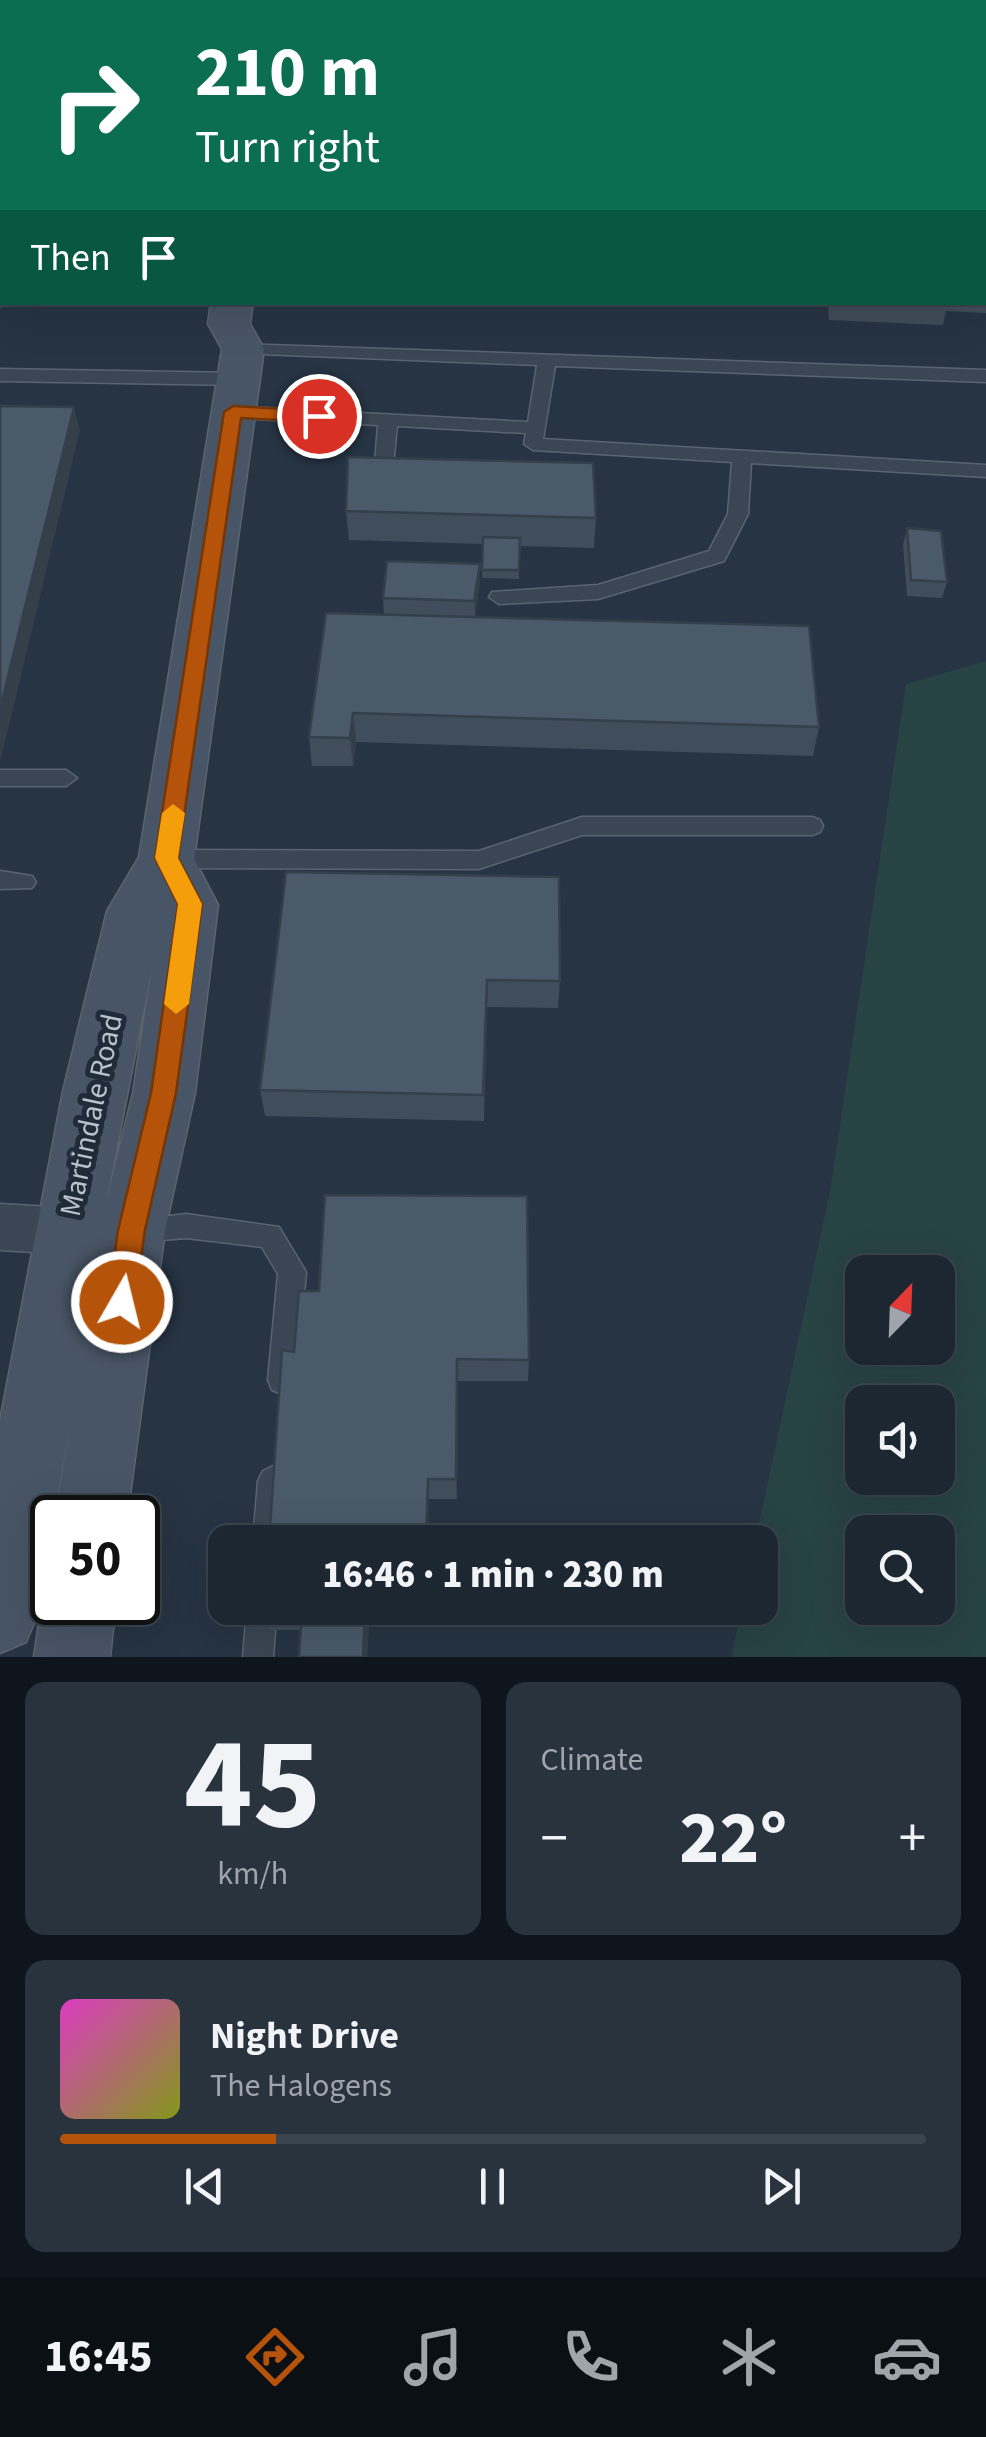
<!DOCTYPE html>
<meta charset="utf-8">
<style>
body{margin:0;font-family:"Source Sans 3",sans-serif;background:#29333e;color:#f1f3f6;height:100vh;display:flex;flex-direction:column;font-size:38px;white-space:nowrap}
*{box-sizing:border-box;margin:0}
p{font-size:32px;color:#a0a5ac}
.icon{flex:none;width:55px;height:55px;fill:none;stroke:currentColor;stroke-width:2;stroke-linecap:round;stroke-linejoin:round}
.map{position:relative;height:1657px;overflow:hidden}
.sheet{display:flex;flex-direction:column;gap:25px;padding:25px;background:#0f151c;flex:1}
.sheet>*{flex:none}
.hud{position:absolute;left:0px;top:0px;width:988px;height:305px;box-shadow:0 10px 40px #0002,0 0 0 2px #3a444d;background:#0b6e4f;color:#fff;overflow:hidden}
.needle{width:65px;rotate:23deg}
.tools{position:absolute;left:845px;top:1255px;display:grid;gap:20px}
.tools a{display:grid;place-items:center;width:110px;height:110px;border-radius:20px;background:#1c2732;box-shadow:0 10px 40px #0002,0 0 0 2px #3a444d;font-size:50px}
.speed{position:absolute;left:30px;top:1495px;display:flex;gap:20px;font-size:50px;font-weight:700;text-align:center}
.speed>*{display:grid;place-content:center;width:130px;height:130px;border-radius:50%;background:#1c2732;box-shadow:0 10px 40px #0002,0 0 0 2px #3a444d;line-height:1}
.speed .limit{border:5px solid #111;border-radius:15px;background:#fff;color:#111}
.pin{position:absolute;display:grid;place-items:center;width:85px;height:85px;color:#fff;margin:-42px;border:5px solid #fff;border-radius:50%;box-shadow:0 2px 10px #0007}
.me{position:absolute;width:110px;margin:-55px;rotate:8deg;stroke-linejoin:round;filter:drop-shadow(0 0 8px #0008)}
.turn{display:flex;align-items:center;gap:35px;height:210px;padding:0 30px;font-size:45px}
.turn .icon{width:130px;height:130px;stroke-width:2.5}
.turn b{display:block;font-size:70px;line-height:85px}
.then{display:flex;align-items:center;height:95px;padding:0 30px;background:#0003;gap:20px;font-size:38px}
.big{font-size:75px;font-weight:800;line-height:1.1}
.sheet .tile{flex:1;display:flex;flex-direction:column;justify-content:center;gap:15px;min-width:0;padding:0 35px;border-radius:20px;background:#29333e}
.sheet .dial{align-items:center;gap:0}
.dial b{font-size:130px;line-height:1}
.song{display:flex;align-items:center;gap:30px}
.cover{width:120px;height:120px;border-radius:15px;background:linear-gradient(135deg,hsl(310 70% 55%),hsl(70 70% 35%))}
.played{height:10px;border-radius:5px;background:linear-gradient(90deg,#b45309 25%,#3a444d 25%)}
.keys{display:flex;justify-content:space-around;direction:ltr}
.heat{display:flex;justify-content:space-between;align-items:center;font-size:55px;direction:ltr}
.sheet .tiles{flex:1;display:grid;gap:25px;grid-template-columns:1fr 1fr}
.tile:last-child{grid-column:span 2}
.trip{position:absolute;left:208px;top:1525px;width:570px;height:100px;border-radius:20px;background:#1c2732;box-shadow:0 10px 40px #0002,0 0 0 2px #3a444d;font-weight:800;line-height:100px;text-align:center}
.tab-bar{display:flex;height:160px;justify-content:space-around;align-items:center;background:#0b1014;color:#a0a5ac}
.tab-bar .icon{width:70px;height:70px}
.tab-bar .current{color:#b45309}
.tab-bar b{font-size:45px;color:#f1f3f6}
.map>svg:first-child{display:block}
.green{fill:#284344;fill-rule:evenodd}
.lines{fill:none;stroke-linecap:round;stroke-linejoin:round}
.lane-casing{stroke:#596470;stroke-width:3}
.street-casing{stroke:#596470;stroke-width:3}
.secondary-casing{stroke:#596470;stroke-width:3}
.lane{fill:#3a4653;fill-rule:evenodd}
.street{fill:#3a4653;fill-rule:evenodd}
.secondary{fill:#485566;fill-rule:evenodd}
.wall{fill:#404d5a}
.shaded-wall{fill:#343f4a}
.building{fill:#4a5a69;stroke:#343f4a;stroke-width:2.5}
.route{fill:#b45309;stroke:#753606;stroke-width:2.5}
.slow{fill:#f59e0b}
.labels{text-anchor:middle;stroke-width:10;stroke-linejoin:round;paint-order:stroke}
.street-label{font-size:30px;fill:#b8c1cc;stroke:#1f2b38}
</style>
<div class="map">
<svg width="986" height="1657" viewBox="0 0 986 1657">
<rect width="100%" height="100%" fill="#263443"/>
<path class="green" d="M986,661V1657H731L742,1608H760V1542H755L830,1191L906,684ZM862,1272H938V1348H862ZM862,1402H938V1478H862ZM862,1532H938V1608H862Z"/>
<g class="lines">
<g class="lane-casing">
<path id="lane" d="M0,233H2V243H0Z
M0,296L2,302L8,305L0,306Z
M243,344L986,370V382L555,366L543,439L986,465V477L751,463L748,514L724,561L598,599L499,604L489,597L492,592L598,585L709,551L728,514L732,462L533,450L524,444L526,433L397,426L392,475L383,481L374,475L378,425L233,418L224,412L233,406L528,422L537,365L237,353V345Z
M0,369L238,373L247,379L238,385L0,381Z
M0,770H66L77,778L66,786H0Z
M582,817H812L820,820L823,826L820,832L812,835H582L479,869L166,868L158,865L155,859L158,853L166,850L479,851Z
M0,871L32,876L36,882L32,888L0,889Z
M186,1214L279,1227L306,1272L296,1380L292,1390L282,1394L272,1390L268,1380L278,1274L262,1247L186,1238L138,1242L129,1239L125,1230L129,1221Z
M273,1466L283,1471L288,1481L283,1542H253L258,1481L263,1471Z
M247,1608H277L273,1657H243Z"/>
</g>
<g class="street-casing">
<path id="street" d="M0,1204L67,1208L85,1215L92,1231L85,1247L67,1254L0,1250Z"/>
</g>
<g class="secondary-casing">
<path id="secondary" d="M90,0H124L125,2H91Z
M252,0H286V2H252Z
M296,0H330V2H296Z
M211,302H253L250,324L264,349L194,859L218,905L195,1093L165,1230L127,1518H55L71,1417L37,1616L26,1642L0,1653V1421L63,1091L107,911L139,857L222,349L208,324ZM152,967L133,1093L106,1203Z
M52,1576V1602H116L110,1657H34L42,1602Z"/>
</g>
<use href="#lane" class="lane"/>
<use href="#street" class="street"/>
<use href="#secondary" class="secondary"/>
</g>
<path class="wall" d="M985,227L986,313L946,311L943,325L829,320L828,302H985Z
M346,511L596,518L594,548L519,546V579L482,578L483,544L349,540Z
M907,528L947,582L942,598L907,596L903,545Z
M480,564V580L475,617L819,727L813,756L356,742L353,766H312L309,737L384,614L383,598Z
M286,872L560,981L558,1008L487,1007L484,1121L265,1116L260,1090Z
M319,1291L529,1360L528,1381H458L457,1499H429L294,1352Z
M264,1608H427V1622H369L367,1657H299L301,1630H270L264,1613Z"/>
<path class="shaded-wall" d="M74,407L80,430L0,763V709Z
M480,564V580L475,617L474,601Z
M353,713L356,742L353,766L350,738Z
M457,1359L458,1381L457,1499L456,1479Z
M428,1479L429,1499L428,1542H426Z
M365,1608L369,1622L367,1657H363Z"/>
<path class="building" d="M985,227H986V284L985,283Z
M0,406L74,407L0,709Z
M348,457L593,463L596,518L346,511Z
M907,528L941,531L947,582L911,580Z
M483,537L520,538L519,570H482Z
M387,561L480,564L474,601L383,598Z
M326,613L809,626L819,727L353,713L350,738L309,737Z
M286,872L559,877L560,981L487,980L483,1095L260,1090Z
M325,1195L527,1196L529,1360L457,1359L456,1479H428L426,1542H269L282,1350L294,1352L299,1291H319Z
M264,1608H365L363,1657H299L302,1612L264,1613Z"/>
<path class="route" d="M233,406L319,411L328,416L319,422L241,418L178,858L202,904L176,1093L145,1230L135,1302L131,1311L122,1315L112,1311L108,1302L118,1230L151,1093L178,904L155,858L224,412Z"/>
<path class="slow" d="M173,804L185,813L178,858L202,904L189,1004L176,1014L164,1004L178,904L155,858L162,813Z"/>
<g class="labels">
<g class="street-label">
<text transform="translate(91 1115) rotate(-78)" y="10">Martindale Road</text>
</g>
</g>
</svg>
<div class="tools">
<a><svg class="needle" viewBox="-14 -14 28 28"><path d="M0-13l5 13h-10z" fill="#e53935"/><path d="M0 13l5-13h-10z" fill="#a0a5ac"/></svg></a>
<a><svg class="icon" aria-label="sound" viewBox="0 0 24 24"><path d="M4 9h4l5-4v14l-5-4H4zM17 9q2 3 0 6"/></svg></a>
<a><svg class="icon" aria-label="search" viewBox="0 0 24 24"><circle cx="10" cy="10" r="6"/><path d="M15 15l6 6"/></svg></a>
</div>
<div class="speed"><div class="limit">50</div></div>
<div class="pin" style="left:319px;top:416px;background:#d93025"><svg class="icon" aria-label="arrive" viewBox="0 0 24 24"><path d="M6 21V4h12l-3 4 3 4H6"/></svg></div>
<svg class="me" style="left:122px;top:1302px" viewBox="-20 -20 40 40"><circle r="17" fill="#b45309" stroke="#fff" stroke-width="3"/><path d="M0-11L8 9 0 5-8 9z" fill="#fff"/></svg>
<div class="trip">16:46 · 1 min · 230 m</div>
<div class="hud">
<div class="turn"><svg class="icon" aria-label="right" viewBox="0 0 24 24"><path d="M7 20v-9h11M14 6l5 5-5 5"/></svg><div><b>210 m</b>Turn right</div></div>
<div class="then">Then<svg class="icon" aria-label="arrive" viewBox="0 0 24 24"><path d="M6 21V4h12l-3 4 3 4H6"/></svg></div>
</div>
</div>
<section class="sheet">
<div class="tiles">
<div class="tile dial"><b>45</b><p>km/h</p></div>
<div class="tile"><p>Climate</p>
<div class="heat"><a>−</a><b class="big">22°</b><a>+</a></div>
</div>
<div class="tile">
<div class="song"><i class="cover"></i><div><b>Night Drive</b><p>The Halogens</p></div></div>
<div class="played"></div>
<div class="keys"><svg class="icon" aria-label="previous" viewBox="0 0 24 24"><path d="M18 5L8 12l10 7zM5 5v14"/></svg><svg class="icon" aria-label="pause" viewBox="0 0 24 24"><path d="M8 5v14M16 5v14"/></svg><svg class="icon" aria-label="next" viewBox="0 0 24 24"><path d="M6 5l10 7-10 7zM19 5v14"/></svg></div>
</div>
</div>
</section>
<nav class="tab-bar">
<b>16:45</b>
<svg class="icon current" aria-label="directions" viewBox="0 0 24 24"><path d="M12 3l9 9-9 9-9-9zM9 14v-3h6M13 9l2 2-2 2"/></svg>
<svg class="icon" aria-label="music" viewBox="0 0 24 24"><path d="M9 18V5l10-2v13"/><circle cx="6" cy="18" r="3"/><circle cx="16" cy="16" r="3"/></svg>
<svg class="icon" aria-label="phone" viewBox="0 0 24 24"><path d="M5 4h4l2 5-3 2q2 4 5 5l2-3 5 2v4C11 20 4 13 5 4z"/></svg>
<svg class="icon" aria-label="climate" viewBox="0 0 24 24"><path d="M12 3v18M4 7l16 10M4 17L20 7"/></svg>
<svg class="icon" aria-label="car" viewBox="0 0 24 24"><path d="M5 17H2v-5l4-1 3-4h7l3 4 3 1v5h-3M9 17h6M6 11h13"/><circle cx="7" cy="17" r="2"/><circle cx="17" cy="17" r="2"/></svg>
</nav>
